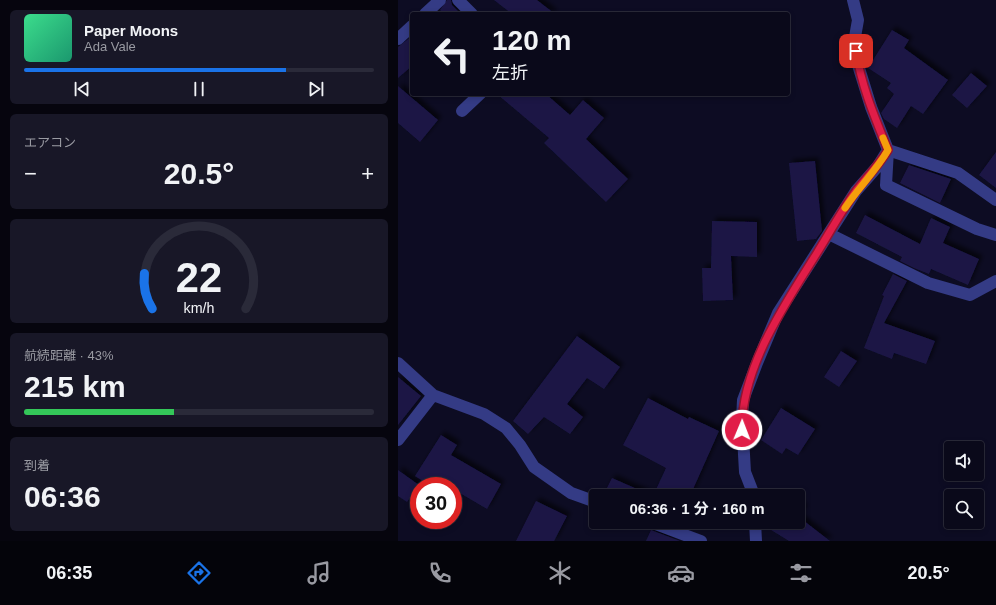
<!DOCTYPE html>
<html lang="ja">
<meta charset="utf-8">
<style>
body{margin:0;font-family:Helvetica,"Noto Sans JP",sans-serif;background:#181727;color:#f1f3f6;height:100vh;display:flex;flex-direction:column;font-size:15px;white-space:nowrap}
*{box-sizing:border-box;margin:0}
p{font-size:13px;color:#999aa2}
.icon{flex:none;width:22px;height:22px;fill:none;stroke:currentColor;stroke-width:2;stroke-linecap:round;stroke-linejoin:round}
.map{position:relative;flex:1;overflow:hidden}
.drawer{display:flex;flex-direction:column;gap:10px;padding:10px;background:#06050e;width:398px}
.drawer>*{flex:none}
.top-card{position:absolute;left:12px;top:12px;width:380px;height:84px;border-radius:4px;box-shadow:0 2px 6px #0003,0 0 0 1px #2a2a39;background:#0a091a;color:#f1f3f6;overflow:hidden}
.fabs{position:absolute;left:546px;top:441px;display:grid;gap:8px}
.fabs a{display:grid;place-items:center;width:40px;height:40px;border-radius:4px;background:#0a091a;box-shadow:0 2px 6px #0003,0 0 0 1px #2a2a39;font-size:20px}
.speed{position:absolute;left:12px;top:477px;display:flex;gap:8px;font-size:20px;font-weight:700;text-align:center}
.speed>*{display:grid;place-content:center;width:52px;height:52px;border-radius:50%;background:#0a091a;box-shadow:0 2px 6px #0003,0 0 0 1px #2a2a39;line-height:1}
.speed .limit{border:6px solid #d22;background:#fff;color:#111}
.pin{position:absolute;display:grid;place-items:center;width:34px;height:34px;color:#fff;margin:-17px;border-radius:8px;box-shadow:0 2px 6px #0006}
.me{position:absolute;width:44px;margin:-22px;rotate:1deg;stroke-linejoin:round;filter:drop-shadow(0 0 3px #0008)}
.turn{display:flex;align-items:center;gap:14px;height:84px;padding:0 16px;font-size:18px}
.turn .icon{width:52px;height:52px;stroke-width:2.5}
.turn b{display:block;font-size:28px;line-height:34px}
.big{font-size:30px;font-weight:700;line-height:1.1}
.drawer .widget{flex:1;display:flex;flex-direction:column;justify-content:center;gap:6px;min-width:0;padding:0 14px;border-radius:6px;background:#181727}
.drawer .dial{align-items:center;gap:0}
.dial svg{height:104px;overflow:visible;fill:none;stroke:#2a2a39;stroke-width:7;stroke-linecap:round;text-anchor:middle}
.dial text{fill:#f1f3f6;stroke:none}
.song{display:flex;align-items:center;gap:12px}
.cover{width:48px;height:48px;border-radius:6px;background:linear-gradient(135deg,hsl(150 70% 55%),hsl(160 70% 35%))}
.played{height:4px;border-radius:2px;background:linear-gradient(90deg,#1a73e8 75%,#2a2a39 75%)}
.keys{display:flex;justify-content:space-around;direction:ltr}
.heat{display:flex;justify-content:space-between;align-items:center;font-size:22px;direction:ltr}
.charge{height:6px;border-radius:3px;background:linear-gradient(90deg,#34c759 43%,#2a2a39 0)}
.trip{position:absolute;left:191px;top:489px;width:216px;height:40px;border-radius:4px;background:#0a091a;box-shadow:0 2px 6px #0003,0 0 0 1px #2a2a39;font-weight:700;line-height:40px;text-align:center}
.tab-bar{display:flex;height:64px;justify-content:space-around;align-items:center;background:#04040a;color:#999aa2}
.tab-bar .icon{width:28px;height:28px}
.tab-bar .active{color:#1a73e8}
.tab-bar b{font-size:18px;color:#f1f3f6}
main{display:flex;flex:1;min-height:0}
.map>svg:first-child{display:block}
.building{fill:#1b1745;filter:url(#shadow)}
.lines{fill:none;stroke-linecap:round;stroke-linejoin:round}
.street{stroke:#343b85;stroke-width:12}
.route-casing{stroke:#92132f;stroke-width:10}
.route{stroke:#e11d48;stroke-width:7}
.slow{stroke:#f59e0b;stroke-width:7}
</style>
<main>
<section class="drawer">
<div class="widget">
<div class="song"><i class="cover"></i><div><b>Paper Moons</b><p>Ada Vale</p></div></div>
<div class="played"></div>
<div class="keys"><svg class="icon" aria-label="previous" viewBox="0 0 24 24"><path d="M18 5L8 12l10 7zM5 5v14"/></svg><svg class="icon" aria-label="pause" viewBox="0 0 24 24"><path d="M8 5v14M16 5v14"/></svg><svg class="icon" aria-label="next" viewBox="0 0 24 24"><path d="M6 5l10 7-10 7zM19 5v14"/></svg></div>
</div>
<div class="widget"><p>エアコン</p>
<div class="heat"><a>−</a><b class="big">20.5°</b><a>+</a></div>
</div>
<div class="widget dial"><svg viewBox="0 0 100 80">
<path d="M14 69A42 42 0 1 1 86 69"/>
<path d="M14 69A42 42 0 0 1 8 42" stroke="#1a73e8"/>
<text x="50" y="56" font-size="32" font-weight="700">22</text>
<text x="50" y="72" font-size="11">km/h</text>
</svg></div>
<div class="widget"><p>航続距離 · 43%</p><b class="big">215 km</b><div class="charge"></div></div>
<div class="widget"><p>到着</p><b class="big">06:36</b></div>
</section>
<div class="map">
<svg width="598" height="541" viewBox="0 0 598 541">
<defs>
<filter id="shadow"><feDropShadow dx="3.5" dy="-3.5" stdDeviation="2" flood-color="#0009"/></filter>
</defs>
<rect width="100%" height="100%" fill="#0d0c23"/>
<path class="building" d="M49,0H53L54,5L63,14H46L42,10Z
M96,0H139L157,14H114Z
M494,30L511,40L506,48L550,80L525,114L513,106L499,128L486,119L483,113L496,94L489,88L493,83L470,68Z
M14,36V66L0,78V47Z
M573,73L589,86L569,108L554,95Z
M0,86L40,120L22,142L0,123Z
M99,94H148L172,115L185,100L206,118L188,139L230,179L208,202L146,143L151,138Z
M598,152V188L581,175Z
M417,161L424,231L418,239L399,241L391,163Z
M511,165L553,179L542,203L502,183Z
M467,215L522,244L533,218L552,227L545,243L581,259L570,285L533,269L531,274L516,268L502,261L504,257L458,233Z
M314,221L359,222V257L333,256L335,300L305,301L304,268H313Z
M495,274L509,281L486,323L537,341L528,364L496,353L494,359L466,348L486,296L484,295Z
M179,336L222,367L206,389L189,378L169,404L185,417L172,434L146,417L130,434L115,421Z
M443,351L459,361L441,387L426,377Z
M0,377L23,396L0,425Z
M250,398L290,419L291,417L321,431L292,496H255L268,468L225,445Z
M383,408L417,429L400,455L388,448L384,454L363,440Z
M43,435L59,445L53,455L103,484L89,509L55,489V486H50L38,479L33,486L17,476Z
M0,470L21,485L9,502L0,496Z
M214,478L255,496H210L206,494Z
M138,501L169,516L156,541H118Z
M400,504L406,508L401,517L432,541H391L365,525L366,522H400Z
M273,522H299L295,530Z
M253,530L282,541H248Z"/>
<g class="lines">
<path class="street" d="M60,0L74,14
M455,0L460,20L457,37L460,65L473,107L490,150L488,185L579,229L598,235
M27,14L42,0
M0,39L14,26
M64,111L82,94
M490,150L560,173L598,200
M431,234L530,283L572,295L598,281
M0,363L35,395L86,414L108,428L122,445L136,467L173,493L198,502
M0,440L35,395
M355,496L354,490L347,472L344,419L345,400L359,363L380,313L458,191L480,166L490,150
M252,522L303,541
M357,522L358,541"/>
</g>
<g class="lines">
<g class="route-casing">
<path id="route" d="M344,430C343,368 387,304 419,253C432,232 444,210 458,191C469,177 481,165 490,150C477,118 463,85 458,51"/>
</g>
<use href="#route" class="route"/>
<path class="slow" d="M447,208C460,188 478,171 490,150L485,138"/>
</g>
</svg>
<div class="fabs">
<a><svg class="icon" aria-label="sound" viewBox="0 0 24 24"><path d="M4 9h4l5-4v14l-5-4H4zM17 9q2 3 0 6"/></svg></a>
<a><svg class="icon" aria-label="search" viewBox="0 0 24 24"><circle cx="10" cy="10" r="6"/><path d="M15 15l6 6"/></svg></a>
</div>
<div class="speed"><div class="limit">30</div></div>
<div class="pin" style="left:458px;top:51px;background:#d93025"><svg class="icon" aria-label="arrive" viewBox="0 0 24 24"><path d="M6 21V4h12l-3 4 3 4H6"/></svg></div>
<svg class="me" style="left:344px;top:430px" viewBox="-20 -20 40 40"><circle r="17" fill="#e11d48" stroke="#fff" stroke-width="3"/><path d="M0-11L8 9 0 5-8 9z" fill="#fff"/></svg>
<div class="trip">06:36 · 1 分 · 160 m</div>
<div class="top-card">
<div class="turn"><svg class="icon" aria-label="left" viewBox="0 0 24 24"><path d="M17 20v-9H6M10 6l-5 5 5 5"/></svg><div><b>120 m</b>左折</div></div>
</div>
</div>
</main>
<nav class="tab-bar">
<b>06:35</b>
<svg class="icon active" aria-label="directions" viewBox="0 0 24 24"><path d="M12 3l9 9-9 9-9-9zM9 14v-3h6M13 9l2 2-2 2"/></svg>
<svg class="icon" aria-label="music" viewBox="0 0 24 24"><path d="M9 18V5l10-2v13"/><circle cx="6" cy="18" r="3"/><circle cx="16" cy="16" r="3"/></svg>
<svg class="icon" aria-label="phone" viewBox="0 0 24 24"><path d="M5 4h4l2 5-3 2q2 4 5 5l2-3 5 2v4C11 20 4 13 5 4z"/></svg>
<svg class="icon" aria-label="climate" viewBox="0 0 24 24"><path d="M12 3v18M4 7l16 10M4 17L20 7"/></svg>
<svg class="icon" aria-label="car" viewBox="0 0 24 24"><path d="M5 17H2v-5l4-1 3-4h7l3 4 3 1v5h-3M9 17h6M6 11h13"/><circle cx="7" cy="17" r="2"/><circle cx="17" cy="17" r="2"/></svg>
<svg class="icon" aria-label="filters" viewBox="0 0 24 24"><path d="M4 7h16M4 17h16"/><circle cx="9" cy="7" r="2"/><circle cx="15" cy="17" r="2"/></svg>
<b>20.5°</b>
</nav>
